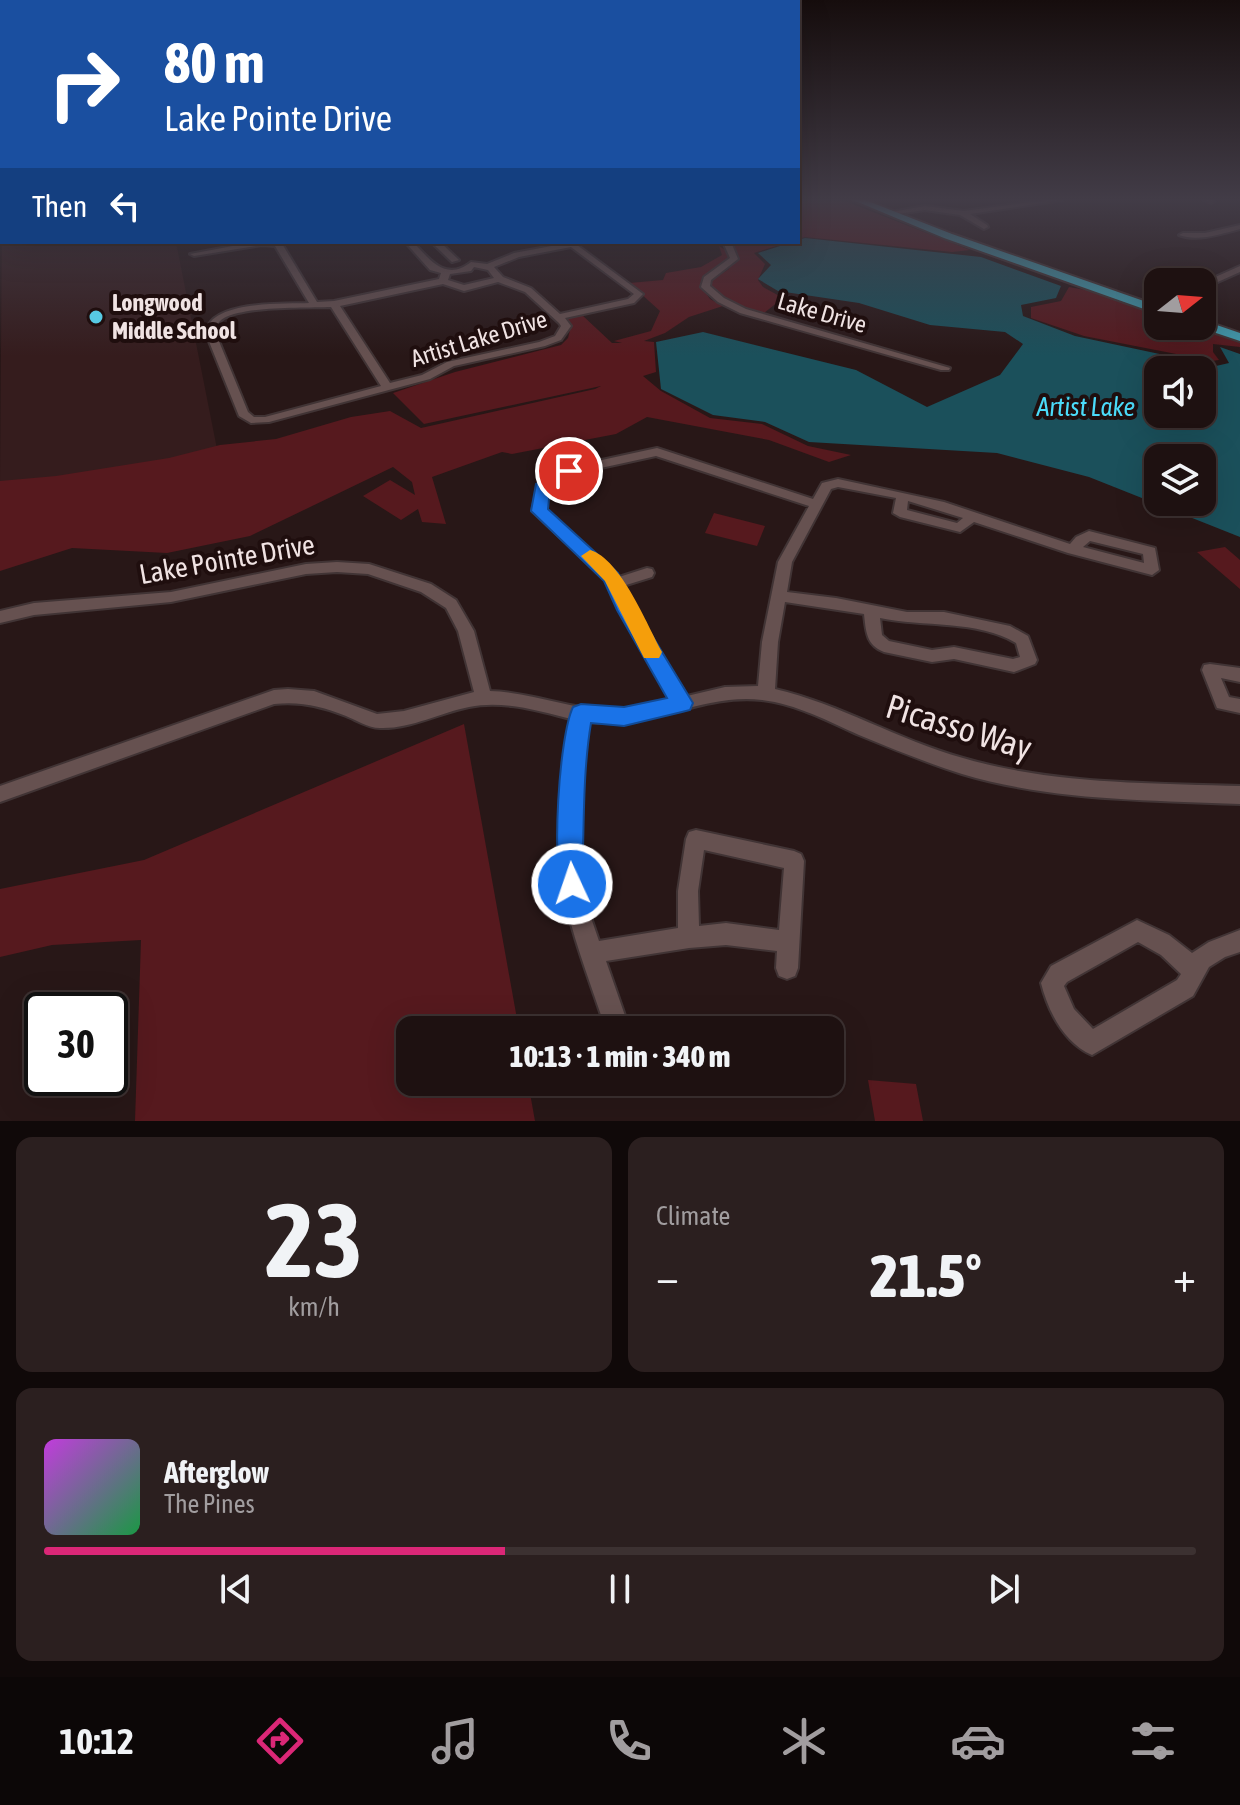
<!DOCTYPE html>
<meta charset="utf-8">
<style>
body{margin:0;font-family:"Asap Condensed",sans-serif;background:#2b1f1f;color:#f1f3f6;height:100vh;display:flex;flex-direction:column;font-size:30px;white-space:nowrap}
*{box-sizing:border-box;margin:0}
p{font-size:26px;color:#a19d9f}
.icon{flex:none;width:44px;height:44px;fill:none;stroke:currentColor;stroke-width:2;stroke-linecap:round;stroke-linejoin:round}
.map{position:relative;height:1121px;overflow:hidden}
.details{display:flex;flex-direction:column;gap:16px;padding:16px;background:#100909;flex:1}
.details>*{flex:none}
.banner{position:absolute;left:0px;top:0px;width:800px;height:244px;box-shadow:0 8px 32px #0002,0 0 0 2px #3c3131;background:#1a4fa0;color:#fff;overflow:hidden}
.needle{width:52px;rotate:73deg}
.fabs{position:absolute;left:1144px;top:268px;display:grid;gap:16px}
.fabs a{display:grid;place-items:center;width:72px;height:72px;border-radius:16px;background:#1e1111;box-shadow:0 8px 32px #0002,0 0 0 2px #3c3131;font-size:40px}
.speed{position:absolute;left:24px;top:992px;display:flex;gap:16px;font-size:40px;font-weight:700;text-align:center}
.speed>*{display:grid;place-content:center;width:104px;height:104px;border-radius:50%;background:#1e1111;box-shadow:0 8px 32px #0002,0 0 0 2px #3c3131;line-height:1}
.speed .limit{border:4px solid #111;border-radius:12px;background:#fff;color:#111}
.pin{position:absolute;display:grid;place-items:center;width:68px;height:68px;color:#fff;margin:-34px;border:4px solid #fff;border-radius:50%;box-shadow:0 2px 8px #0007}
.me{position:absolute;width:88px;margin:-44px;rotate:357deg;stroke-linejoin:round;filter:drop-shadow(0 0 6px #0008)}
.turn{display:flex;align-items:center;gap:28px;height:168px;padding:0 32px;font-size:36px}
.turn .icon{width:104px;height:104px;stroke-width:2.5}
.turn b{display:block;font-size:56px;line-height:68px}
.then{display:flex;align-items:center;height:76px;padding:0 32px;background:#0003;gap:16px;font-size:30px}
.big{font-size:60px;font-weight:800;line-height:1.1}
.details .widget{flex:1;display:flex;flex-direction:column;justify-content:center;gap:12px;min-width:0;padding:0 28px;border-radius:16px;background:#2b1f1f}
.details .dial{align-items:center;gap:0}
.dial b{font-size:104px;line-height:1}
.song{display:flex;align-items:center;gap:24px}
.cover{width:96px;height:96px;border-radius:12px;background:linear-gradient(135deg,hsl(290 70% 55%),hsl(140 70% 35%))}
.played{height:8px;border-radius:4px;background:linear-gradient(90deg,#db2777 40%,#3c3131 40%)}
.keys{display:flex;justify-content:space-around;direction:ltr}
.heat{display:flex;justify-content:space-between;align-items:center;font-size:44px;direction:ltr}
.details .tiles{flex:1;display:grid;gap:16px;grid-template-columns:1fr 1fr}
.widget:last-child{grid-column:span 2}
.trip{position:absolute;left:396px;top:1016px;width:448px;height:80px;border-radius:16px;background:#1e1111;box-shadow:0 8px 32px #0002,0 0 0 2px #3c3131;font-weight:800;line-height:80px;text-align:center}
.tab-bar{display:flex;height:128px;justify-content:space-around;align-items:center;background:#0c0707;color:#a19d9f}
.tab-bar .icon{width:56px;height:56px}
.tab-bar .selected{color:#db2777}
.tab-bar b{font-size:36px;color:#f1f3f6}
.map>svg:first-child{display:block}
.built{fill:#351c1d}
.green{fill:#56191e}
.water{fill:#1b505b;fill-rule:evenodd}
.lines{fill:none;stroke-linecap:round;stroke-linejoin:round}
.minor-casing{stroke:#413435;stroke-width:4}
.major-casing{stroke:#413435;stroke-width:4}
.minor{fill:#665150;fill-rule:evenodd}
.major{fill:#419db0;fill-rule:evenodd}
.route{fill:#1a73e8;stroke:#114b97;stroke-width:2}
.slow{fill:#f59e0b}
.poi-dot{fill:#57c9e3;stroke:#1f0e0e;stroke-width:3}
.labels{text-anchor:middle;stroke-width:8;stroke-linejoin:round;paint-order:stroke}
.far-poi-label{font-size:24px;font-weight:bold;fill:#f0e3e3;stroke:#1f0e0e;text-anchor:start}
.far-street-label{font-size:24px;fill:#f0e3e3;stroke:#1f0e0e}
.far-water-label{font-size:26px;font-style:italic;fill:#4bdbf9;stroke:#1f0e0e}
.street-label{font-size:28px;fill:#f0e3e3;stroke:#1f0e0e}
.near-street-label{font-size:34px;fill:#f0e3e3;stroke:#1f0e0e}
</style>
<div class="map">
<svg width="1240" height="1121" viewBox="0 0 1240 1121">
<rect width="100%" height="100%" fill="#281717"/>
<path class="built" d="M2,214V242H176L221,469L0,482Z"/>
<path class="green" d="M811,200L845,201L970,250L952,252L805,237L798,239V202Z
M730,242H788L754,253L765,264L758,280L763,287L783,298L764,313C743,308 721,301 709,282L729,269L736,250Z
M719,246L730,253L729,260L703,277L700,285L710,299L723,306L689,317L665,333L644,341L654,342L656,372L643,376L661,391L710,418L762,424L808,446L851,455L829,462L769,440L647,417L616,434L512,454L502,452L432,477L446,524L422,522L418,509L401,520L363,496L390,480L415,495L412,482L393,467L250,536L167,553L72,548L0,571V481L56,476L169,458L220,445L276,439L351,417L390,411L421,428L595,389L601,386L424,424L393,393L455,372L561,345L568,338L570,330L564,318L582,315L612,343H622L614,341L651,331L660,311L629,283L663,280L666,273L701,267L722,255Z
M1069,287L1086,290L1158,315V326H1191L1240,343V347L1213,344V352L1219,360L1212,361L1084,336L1031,318V307L1061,301Z
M714,513L765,526L757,546L705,533Z
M1225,547L1240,560V589L1197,552Z
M464,724L519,1030H410V1082H528L535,1121H135L141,940L52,945L0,957V889L144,860Z
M868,1080L916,1084L923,1121H875Z"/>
<path class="water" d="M805,238L981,257L1061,286L1056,298L1021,305L1023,316L1075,336L1216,366L1229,363L1220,347L1240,354V537L1089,477L997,453L809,442L765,422L713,415L661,389L656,342L703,332L856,370L927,407L1000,375L1023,344L1005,332L930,325L859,303L778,291L758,279L771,265L758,253ZM1158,370H1202V414H1158ZM1158,458H1202V502H1158Z"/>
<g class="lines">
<g class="minor-casing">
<path id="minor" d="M1047,200H1063L970,214L987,225L988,227L984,229L960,215L925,210L890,215L886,213L925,206L964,211Z
M1204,200H1214L1215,201L1211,203Z
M1240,225V229C1221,234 1198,242 1179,235L1183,233H1205Z
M254,242H281L317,302L334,301L439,279L441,273L430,270L405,242H413C430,260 446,282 471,262L487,264L514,253L573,242L643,294L634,303L565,318L571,326L561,340L545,346L454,366L430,379L269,422L251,423L239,416L206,334C207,300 284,304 309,303L275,246L262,245L194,256L190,254ZM571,247L634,294L628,299L560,314L531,288L503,277L494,267L519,257ZM474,267L488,270L494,278L464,285L448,280L450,274L471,271ZM498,282L525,292L559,323L561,326L555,336L539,342L447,362L422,375L390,383L340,306L443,284L464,291ZM331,307L381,386L265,417H254L248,412L216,334C216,327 217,322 224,318C246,306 304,308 331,307Z
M431,242H440L459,260L452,262Z
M723,242H731L738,259L711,280L710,286L724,298L746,309L950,368L949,370H941L740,313L718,302L701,287L704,277L730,258Z
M1240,266V272L1202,289V283Z
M657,448L813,499L822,483L838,479L944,502L1070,544L1076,537L1089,531L1155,548L1159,570L1152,575L1068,553L974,522L960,532L900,517L893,513L896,498L838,487L831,489L792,562L787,592L836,598L907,612H944L1010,626L1028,636L1037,660L1035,664L1014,672L954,659L932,662L884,652C866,645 866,631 864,614L785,602L778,642L775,689C840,704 898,740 963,758C1052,784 1147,783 1240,786V804C1147,800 1052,801 962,774C927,763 893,749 859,735C828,721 796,704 762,700C702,693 652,730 588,722C580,776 574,833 583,886C586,905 593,923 599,941L678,928V891L686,839L689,832L696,830L794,851L801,854L804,861L798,968L795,976L787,979L779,976L776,968L777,951L726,945L689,948L606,961L630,1030H606C591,984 572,937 563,890C553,834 562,774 571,719C538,711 504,700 469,707C439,713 411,729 380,728C368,728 356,720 346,716C322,706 300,701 274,704L0,802V786L274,690L288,689L314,691L377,714L404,711L474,692L458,631L446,608L421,592L368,574L337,572L306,574L171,602L34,615L0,623V611L34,603L171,592L306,564L337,562L369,564L431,584L456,600L474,631L490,691C531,692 569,709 609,710C630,710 651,706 672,700L620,610L606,580L532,511L538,484L565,468ZM656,456L809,506L778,562L762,642L758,686L725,687L687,696L634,609L623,586L652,577L654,573L652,569L647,568L619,577L546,510L548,489L573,474ZM908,501L963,518L957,523L907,510ZM1090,541L1143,554L1144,563L1083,547ZM880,618C922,627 979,620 1016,643L1020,657L1013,659L954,647L932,650L889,641L882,635ZM704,850L784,868L779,930L726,923L699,926L698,891Z
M1210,664L1240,668V682L1221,678L1229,697L1240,699V713L1217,708L1202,670L1204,665Z
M1137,920L1169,935L1192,953L1209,942L1240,930V952L1225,957L1209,967L1193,996L1092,1055C1064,1043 1048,1011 1041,983L1051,966ZM1138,942L1161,955L1181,974L1177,980L1093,1029L1074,1009L1064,986L1067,982Z"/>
</g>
<g class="major-casing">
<path id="major" d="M853,200H865L952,234L1158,306V314L944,238Z
M0,208H2V214H0Z
M1202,320L1240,333V341L1198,327L1202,326Z"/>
</g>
<use href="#minor" class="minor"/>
<use href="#major" class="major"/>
</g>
<linearGradient id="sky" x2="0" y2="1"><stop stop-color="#160d0d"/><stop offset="0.56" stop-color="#423c47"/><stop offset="1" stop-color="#423c47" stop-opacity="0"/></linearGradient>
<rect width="1240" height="356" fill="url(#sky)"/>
<path class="route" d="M569,466L577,471L550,489L548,509L618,573L636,609L693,703L690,710L682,712L624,726L591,723C584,765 584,808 583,850C583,865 587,880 582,894L572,898L563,894C551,864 559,736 573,707L581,704L624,707L667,698L617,610L604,581L531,511L536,484Z"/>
<path class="slow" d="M590,550C621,559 647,625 662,652L659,658H644L605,581L581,556Z"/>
<circle class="poi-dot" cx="96" cy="317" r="8"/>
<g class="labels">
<g class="far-poi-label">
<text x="112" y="311">Longwood<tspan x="112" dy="28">Middle School</tspan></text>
</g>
<g class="far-street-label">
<text transform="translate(822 313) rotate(16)" y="8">Lake Drive</text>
<text transform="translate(479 339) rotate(-17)" y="8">Artist Lake Drive</text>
</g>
<g class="far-water-label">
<text x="1086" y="416">Artist Lake</text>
</g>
<g class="street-label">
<text transform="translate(227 559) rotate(-10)" y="10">Lake Pointe Drive</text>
</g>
<g class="near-street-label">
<text transform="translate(959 727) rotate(17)" y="12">Picasso Way</text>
</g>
</g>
</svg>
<div class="fabs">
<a><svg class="needle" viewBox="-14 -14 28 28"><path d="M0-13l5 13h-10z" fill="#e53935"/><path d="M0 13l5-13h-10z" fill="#a19d9f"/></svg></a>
<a><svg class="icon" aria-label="sound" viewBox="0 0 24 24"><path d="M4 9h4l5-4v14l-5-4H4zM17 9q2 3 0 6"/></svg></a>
<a><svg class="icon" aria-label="layers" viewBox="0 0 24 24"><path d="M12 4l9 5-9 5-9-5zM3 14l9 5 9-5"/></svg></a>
</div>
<div class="speed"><div class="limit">30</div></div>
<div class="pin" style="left:569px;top:471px;background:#d93025"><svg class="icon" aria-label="arrive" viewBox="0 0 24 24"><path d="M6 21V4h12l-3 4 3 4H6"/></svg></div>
<svg class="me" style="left:572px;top:884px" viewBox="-20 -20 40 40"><circle r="17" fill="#1a73e8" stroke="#fff" stroke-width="3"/><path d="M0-11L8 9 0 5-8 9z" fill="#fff"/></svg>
<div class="trip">10:13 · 1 min · 340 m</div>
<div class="banner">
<div class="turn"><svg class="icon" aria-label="right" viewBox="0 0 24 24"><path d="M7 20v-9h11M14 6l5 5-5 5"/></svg><div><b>80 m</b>Lake Pointe Drive</div></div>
<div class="then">Then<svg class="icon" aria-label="left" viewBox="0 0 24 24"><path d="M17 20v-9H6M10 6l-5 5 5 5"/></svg></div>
</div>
</div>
<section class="details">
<div class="tiles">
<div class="widget dial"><b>23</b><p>km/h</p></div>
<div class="widget"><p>Climate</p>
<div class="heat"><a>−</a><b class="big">21.5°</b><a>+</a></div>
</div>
<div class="widget">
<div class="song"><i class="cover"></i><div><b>Afterglow</b><p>The Pines</p></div></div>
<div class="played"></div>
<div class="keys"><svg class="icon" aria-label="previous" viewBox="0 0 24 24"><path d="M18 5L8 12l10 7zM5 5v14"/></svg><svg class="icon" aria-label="pause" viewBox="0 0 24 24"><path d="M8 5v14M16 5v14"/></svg><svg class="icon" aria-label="next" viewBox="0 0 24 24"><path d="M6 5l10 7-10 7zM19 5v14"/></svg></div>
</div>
</div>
</section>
<nav class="tab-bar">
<b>10:12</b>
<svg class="icon selected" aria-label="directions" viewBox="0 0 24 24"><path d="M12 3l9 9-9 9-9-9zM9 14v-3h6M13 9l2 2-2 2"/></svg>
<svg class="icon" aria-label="music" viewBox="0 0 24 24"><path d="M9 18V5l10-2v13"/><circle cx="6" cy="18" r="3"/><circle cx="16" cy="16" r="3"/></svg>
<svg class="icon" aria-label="phone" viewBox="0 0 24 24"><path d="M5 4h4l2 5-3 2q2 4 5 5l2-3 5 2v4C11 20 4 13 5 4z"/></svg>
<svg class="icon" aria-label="climate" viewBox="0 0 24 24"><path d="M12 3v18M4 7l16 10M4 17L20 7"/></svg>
<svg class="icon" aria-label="car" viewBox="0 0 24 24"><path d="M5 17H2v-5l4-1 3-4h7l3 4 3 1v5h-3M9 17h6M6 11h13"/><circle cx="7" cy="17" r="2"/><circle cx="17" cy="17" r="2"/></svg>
<svg class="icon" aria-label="filters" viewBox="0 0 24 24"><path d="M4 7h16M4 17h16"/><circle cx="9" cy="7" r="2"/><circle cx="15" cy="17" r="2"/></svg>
</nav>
